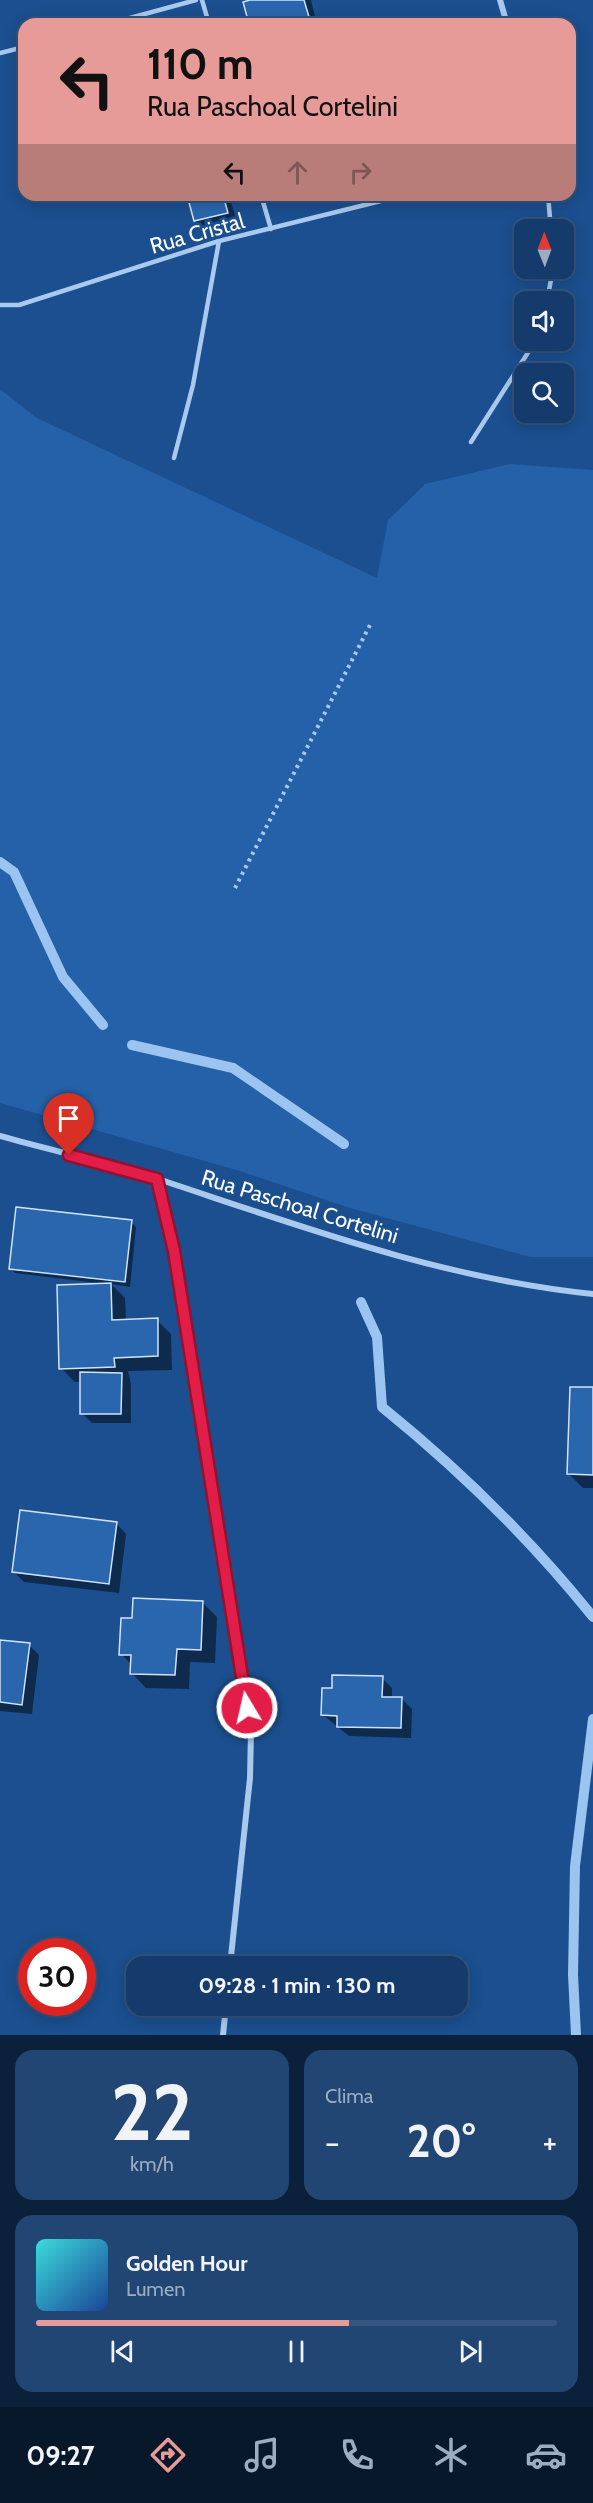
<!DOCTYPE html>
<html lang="pt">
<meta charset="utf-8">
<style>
body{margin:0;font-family:Cabin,sans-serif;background:#214673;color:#f1f3f6;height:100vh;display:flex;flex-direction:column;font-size:22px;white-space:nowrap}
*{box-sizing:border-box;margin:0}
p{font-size:20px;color:#9dadc1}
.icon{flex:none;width:33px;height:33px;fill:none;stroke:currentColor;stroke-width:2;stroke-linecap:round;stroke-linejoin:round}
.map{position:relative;height:2035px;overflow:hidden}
.side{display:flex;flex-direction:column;gap:15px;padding:15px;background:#0b203b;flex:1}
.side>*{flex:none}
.banner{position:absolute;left:18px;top:18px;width:558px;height:183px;border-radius:18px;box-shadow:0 3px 15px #0003,0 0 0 2px #33557e;background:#e69b98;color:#111;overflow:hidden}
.needle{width:39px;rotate:359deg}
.buttons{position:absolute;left:514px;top:219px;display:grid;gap:12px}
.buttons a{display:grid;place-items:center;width:60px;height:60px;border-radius:12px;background:#143b6b;box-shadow:0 3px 15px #0003,0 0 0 2px #33557e;font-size:30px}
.speed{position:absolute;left:18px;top:1938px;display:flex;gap:12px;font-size:30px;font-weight:700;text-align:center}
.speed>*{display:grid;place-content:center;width:78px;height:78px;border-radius:50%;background:#143b6b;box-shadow:0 3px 15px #0003,0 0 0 2px #33557e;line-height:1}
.speed .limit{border:9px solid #d22;background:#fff;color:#111}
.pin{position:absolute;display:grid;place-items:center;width:51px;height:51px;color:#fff;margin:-62px -26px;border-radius:50% 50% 50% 0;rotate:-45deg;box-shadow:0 0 6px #0007}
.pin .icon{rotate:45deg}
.me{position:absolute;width:66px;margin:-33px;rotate:351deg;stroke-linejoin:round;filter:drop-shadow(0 0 4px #0008)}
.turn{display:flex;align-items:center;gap:21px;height:126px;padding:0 30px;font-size:27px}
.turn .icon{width:78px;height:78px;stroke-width:2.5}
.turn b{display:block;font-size:42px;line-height:51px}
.lanes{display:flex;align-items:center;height:57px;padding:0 30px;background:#0003;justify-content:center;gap:30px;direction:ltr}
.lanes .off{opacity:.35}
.big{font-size:45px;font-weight:700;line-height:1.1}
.side .card{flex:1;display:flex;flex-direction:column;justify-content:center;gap:9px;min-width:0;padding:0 21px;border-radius:18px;background:#214673}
.side .dial{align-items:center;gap:0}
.dial b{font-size:78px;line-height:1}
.song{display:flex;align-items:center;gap:18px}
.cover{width:72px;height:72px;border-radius:9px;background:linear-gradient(135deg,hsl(180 70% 55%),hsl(220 70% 35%))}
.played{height:6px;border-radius:3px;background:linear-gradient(90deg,#e69b98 60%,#33557e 60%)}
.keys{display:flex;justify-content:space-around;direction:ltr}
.heat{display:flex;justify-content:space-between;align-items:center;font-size:33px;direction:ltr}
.side .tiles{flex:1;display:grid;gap:15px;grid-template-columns:1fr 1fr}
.card:last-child{grid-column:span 2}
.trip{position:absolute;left:126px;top:1956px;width:342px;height:60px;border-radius:18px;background:#143b6b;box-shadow:0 3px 15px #0003,0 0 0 2px #33557e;font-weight:700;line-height:60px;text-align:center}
.menu{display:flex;height:96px;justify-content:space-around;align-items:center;background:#08182b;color:#9dadc1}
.menu .icon{width:42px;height:42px}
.menu .on{color:#e69b98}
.menu b{font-size:27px;color:#f1f3f6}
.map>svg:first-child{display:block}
.green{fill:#2461a8}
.shadow{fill:#0007}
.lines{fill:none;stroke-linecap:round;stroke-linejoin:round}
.stream{stroke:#9cc4f0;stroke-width:10}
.building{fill:#2a66ad;stroke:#cfe3fa;stroke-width:1.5}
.path{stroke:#a9c9ee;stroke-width:4;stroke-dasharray:3 4.5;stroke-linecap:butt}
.service{stroke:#a9c9ee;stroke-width:4.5}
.minor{stroke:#a9c9ee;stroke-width:6}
.route-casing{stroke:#92132f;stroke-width:15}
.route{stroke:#e11d48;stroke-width:10}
.labels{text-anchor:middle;stroke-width:6;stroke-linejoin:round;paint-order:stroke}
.street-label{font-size:22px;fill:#fff;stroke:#1b4f8f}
</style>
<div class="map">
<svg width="593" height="2035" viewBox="0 0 593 2035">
<rect width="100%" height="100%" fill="#1b4f8f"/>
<path class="green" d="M0,389L37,418L377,578L388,520L425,484L510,464L593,470V1257H530L350,1208L240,1171L0,1103Z"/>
<path class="shadow" d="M256,0H311L317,24H251Z
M188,195H229L237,223L205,231L195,221Z
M131,1222L136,1227L130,1287L111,1284L125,1298L126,1321L157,1320L171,1334L172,1370L128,1371L131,1384V1423H92L82,1413L81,1382H75L61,1368L97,1283L15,1273L10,1268Z
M593,1389V1488H583L569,1474Z
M116,1523L126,1534L119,1593L24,1582L14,1572Z
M202,1602L217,1617L215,1663L190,1662L189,1689L146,1688L132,1673V1665L121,1654L134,1620Z
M0,1641L29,1645L39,1655L32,1714L0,1711Z
M382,1678L392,1688V1698L402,1699L412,1709L411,1738L349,1736L323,1715L334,1690Z"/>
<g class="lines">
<path class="stream" d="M0,862L14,872L63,977L103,1025
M132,1045L233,1068L344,1144
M361,1302L377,1337L382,1407C461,1471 529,1537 593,1617
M576,2035L573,1975L575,1866L593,1719"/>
</g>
<path class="building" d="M250,0H304L309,17L282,24H249L243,2Z
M187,195H223L228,213L194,221Z
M16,1207L132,1220L125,1282L9,1269Z
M111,1283L112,1320L158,1318V1356L114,1358L115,1367L59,1369L57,1285Z
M80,1372L122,1373L121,1414H80Z
M570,1387H593V1475L567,1474Z
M20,1510L117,1522L109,1584L12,1572Z
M133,1598L203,1601L201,1650L177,1649L175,1675L130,1674L131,1655H119L121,1618H132Z
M0,1640L30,1643L22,1705L0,1702Z
M332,1675L383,1676L382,1697H402L401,1728L337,1727V1716L321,1715L322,1688H332Z"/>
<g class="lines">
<path class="path" d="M235,888L370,625"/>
<path class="service" d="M202,0L209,24
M108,24L196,0
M0,53L24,47
M261,195L271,229
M548,195L551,230
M547,302L553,268
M0,305H19L219,241L405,195
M471,442L536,340
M174,458L193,385L219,241"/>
<path class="minor" d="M500,0L507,24
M0,1136C52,1151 107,1162 158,1179C300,1226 443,1279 593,1294
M157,1178L174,1251L251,1731L250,1778L230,1966
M223,2035L226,2006"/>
</g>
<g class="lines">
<g class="route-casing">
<path id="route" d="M69,1155L157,1179L174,1251L247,1708"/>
</g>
<use href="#route" class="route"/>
</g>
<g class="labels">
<g class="street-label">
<text transform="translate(197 233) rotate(-16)" y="8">Rua Cristal</text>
<text transform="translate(300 1206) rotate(17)" y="8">Rua Paschoal Cortelini</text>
</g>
</g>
</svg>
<div class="buttons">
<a><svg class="needle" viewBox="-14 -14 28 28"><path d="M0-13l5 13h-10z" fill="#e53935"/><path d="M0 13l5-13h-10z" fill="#9dadc1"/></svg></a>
<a><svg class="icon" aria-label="sound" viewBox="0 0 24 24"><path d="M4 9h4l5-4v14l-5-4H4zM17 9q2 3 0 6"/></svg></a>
<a><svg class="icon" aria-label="search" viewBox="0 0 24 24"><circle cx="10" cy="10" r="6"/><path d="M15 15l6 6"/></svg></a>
</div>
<div class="speed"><div class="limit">30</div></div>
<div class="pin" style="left:69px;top:1155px;background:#d93025"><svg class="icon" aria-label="arrive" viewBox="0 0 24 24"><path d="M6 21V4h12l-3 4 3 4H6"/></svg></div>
<svg class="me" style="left:247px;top:1708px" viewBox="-20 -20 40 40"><circle r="17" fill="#e11d48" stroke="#fff" stroke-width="3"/><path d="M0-11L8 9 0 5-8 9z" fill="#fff"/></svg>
<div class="trip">09:28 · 1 min · 130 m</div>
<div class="banner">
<div class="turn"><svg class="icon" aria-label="left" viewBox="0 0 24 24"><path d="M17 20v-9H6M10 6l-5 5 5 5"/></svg><div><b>110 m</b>Rua Paschoal Cortelini</div></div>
<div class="lanes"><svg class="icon" aria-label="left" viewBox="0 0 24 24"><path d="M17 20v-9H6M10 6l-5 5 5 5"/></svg><svg class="icon off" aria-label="ahead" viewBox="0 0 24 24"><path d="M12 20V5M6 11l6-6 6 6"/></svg><svg class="icon off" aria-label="right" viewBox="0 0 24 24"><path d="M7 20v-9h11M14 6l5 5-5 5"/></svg></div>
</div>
</div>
<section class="side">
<div class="tiles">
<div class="card dial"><b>22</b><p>km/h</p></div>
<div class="card"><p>Clima</p>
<div class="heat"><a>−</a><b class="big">20°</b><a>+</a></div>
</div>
<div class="card">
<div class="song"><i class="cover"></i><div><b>Golden Hour</b><p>Lumen</p></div></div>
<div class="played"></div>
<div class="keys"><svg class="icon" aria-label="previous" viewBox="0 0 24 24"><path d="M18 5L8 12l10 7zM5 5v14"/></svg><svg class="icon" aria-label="pause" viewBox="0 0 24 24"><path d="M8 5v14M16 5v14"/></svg><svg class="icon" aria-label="next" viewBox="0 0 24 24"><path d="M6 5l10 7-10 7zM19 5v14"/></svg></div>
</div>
</div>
</section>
<nav class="menu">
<b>09:27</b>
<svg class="icon on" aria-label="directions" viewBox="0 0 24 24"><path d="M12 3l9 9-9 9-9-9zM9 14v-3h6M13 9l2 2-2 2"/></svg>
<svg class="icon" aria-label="music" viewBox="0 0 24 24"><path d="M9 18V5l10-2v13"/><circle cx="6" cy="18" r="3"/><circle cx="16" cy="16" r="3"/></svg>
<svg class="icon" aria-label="phone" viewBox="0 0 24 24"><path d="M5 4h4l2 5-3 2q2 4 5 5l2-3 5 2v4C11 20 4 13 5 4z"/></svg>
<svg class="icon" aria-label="climate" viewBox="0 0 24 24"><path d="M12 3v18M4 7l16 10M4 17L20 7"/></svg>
<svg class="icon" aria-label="car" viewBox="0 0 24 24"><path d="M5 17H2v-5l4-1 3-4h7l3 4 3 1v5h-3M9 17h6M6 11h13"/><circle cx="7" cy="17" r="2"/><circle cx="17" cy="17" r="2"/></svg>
</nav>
